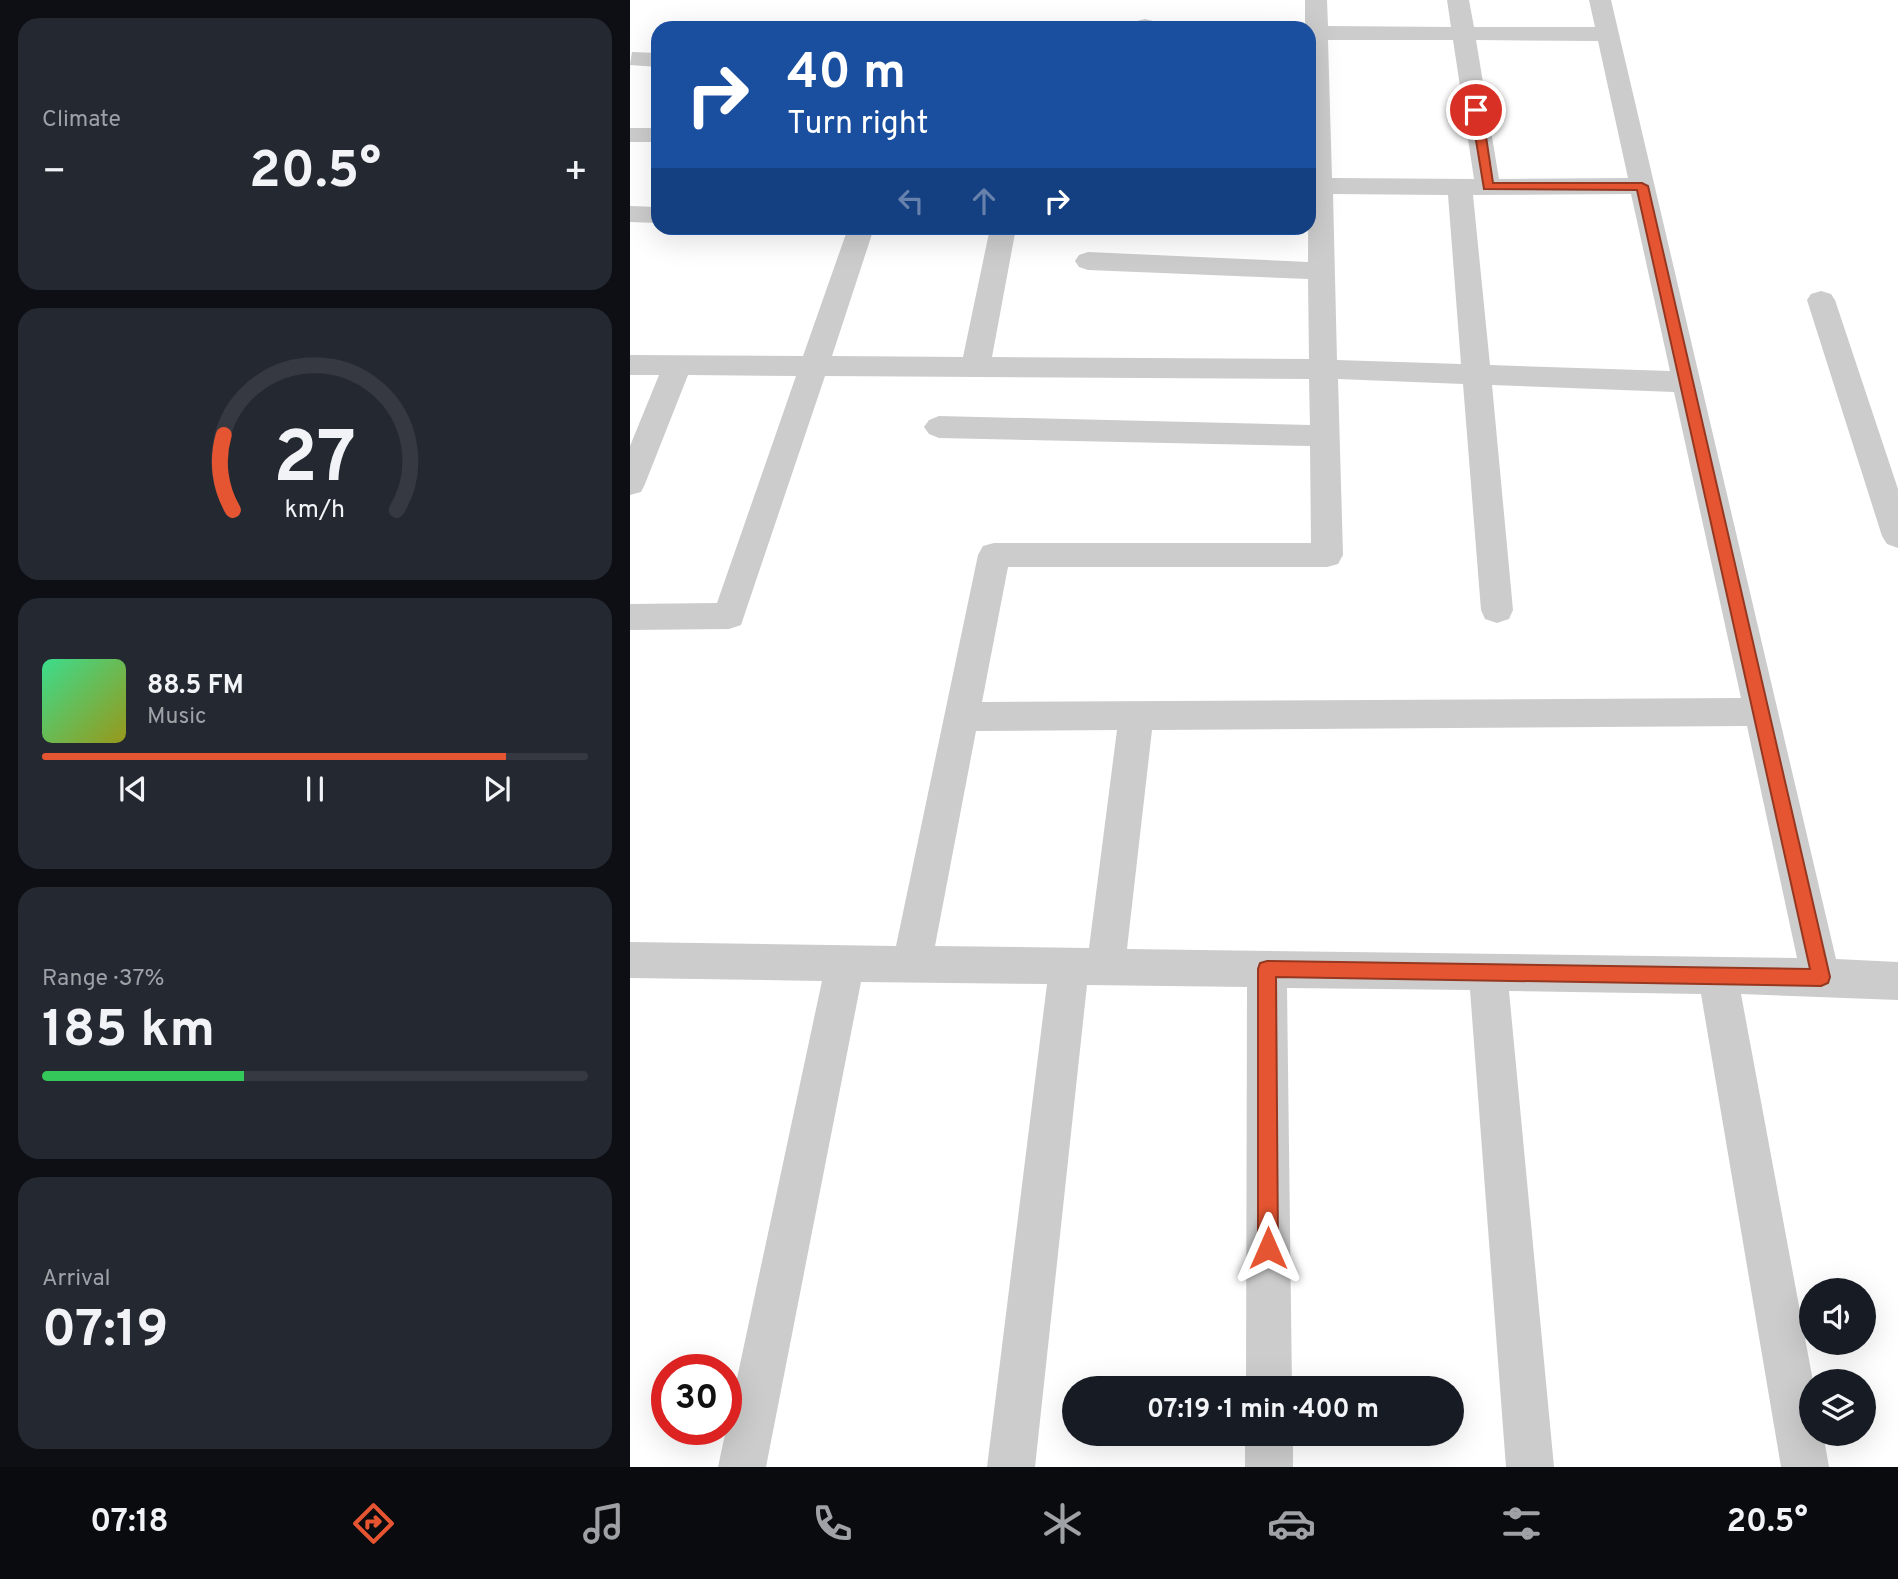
<!DOCTYPE html>
<meta charset="utf-8">
<style>
body{margin:0;font-family:Overpass,sans-serif;background:#242831;color:#f1f3f6;height:100vh;display:flex;flex-direction:column;font-size:26px;white-space:nowrap}
*{box-sizing:border-box;margin:0}
p{font-size:23px;color:#9ea1a6}
.icon{flex:none;width:38px;height:38px;fill:none;stroke:currentColor;stroke-width:2;stroke-linecap:round;stroke-linejoin:round}
.map{position:relative;flex:1;overflow:hidden}
.panel{display:flex;flex-direction:column;gap:18px;padding:18px;background:#0d0f14;width:630px}
.panel>*{flex:none}
.banner{position:absolute;left:21px;top:21px;width:665px;height:214px;border-radius:21px;box-shadow:0 7px 28px #0002;background:#1a4fa0;color:#fff;overflow:hidden}
.controls{position:absolute;left:1169px;top:1278px;display:grid;gap:14px}
.controls a{display:grid;place-items:center;width:77px;height:77px;border-radius:50%;background:#171b24;box-shadow:0 7px 28px #0002;font-size:35px}
.speed{position:absolute;left:21px;top:1354px;display:flex;gap:14px;font-size:35px;font-weight:700;text-align:center}
.speed>*{display:grid;place-content:center;width:91px;height:91px;border-radius:50%;background:#171b24;box-shadow:0 7px 28px #0002;line-height:1}
.speed .limit{border:10px solid #d22;background:#fff;color:#111}
.pin{position:absolute;display:grid;place-items:center;width:60px;height:60px;color:#fff;margin:-30px;border:4px solid #fff;border-radius:50%;box-shadow:0 2px 7px #0007}
.me{position:absolute;width:77px;margin:-38px;rotate:0deg;stroke-linejoin:round;filter:drop-shadow(0 0 5px #0008)}
.turn{display:flex;align-items:center;gap:24px;height:147px;padding:0 21px;font-size:32px}
.turn .icon{width:91px;height:91px;stroke-width:2.5}
.turn b{display:block;font-size:49px;line-height:60px}
.lanes{display:flex;align-items:center;height:66px;padding:0 21px;background:#0003;justify-content:center;gap:35px;direction:ltr}
.lanes .off{opacity:.35}
.big{font-size:52px;font-weight:700;line-height:1.1}
.panel .card{flex:1;display:flex;flex-direction:column;justify-content:center;gap:10px;min-width:0;padding:0 24px;border-radius:21px;background:#242831}
.panel .dial{align-items:center;gap:0}
.dial svg{height:182px;overflow:visible;fill:none;stroke:#363941;stroke-width:7;stroke-linecap:round;text-anchor:middle}
.dial text{fill:#f1f3f6;stroke:none}
.song{display:flex;align-items:center;gap:21px}
.cover{width:84px;height:84px;border-radius:10px;background:linear-gradient(135deg,hsl(150 70% 55%),hsl(60 70% 35%))}
.played{height:7px;border-radius:4px;background:linear-gradient(90deg,#e65531 85%,#363941 85%)}
.keys{display:flex;justify-content:space-around;direction:ltr}
.heat{display:flex;justify-content:space-between;align-items:center;font-size:38px;direction:ltr}
.charge{height:10px;border-radius:5px;background:linear-gradient(90deg,#34c759 37%,#363941 0)}
.trip{position:absolute;left:432px;top:1376px;width:402px;height:70px;border-radius:35px;background:#171b24;box-shadow:0 7px 28px #0002;font-weight:700;line-height:70px;text-align:center}
.menu{display:flex;height:112px;justify-content:space-around;align-items:center;background:#090b0e;color:#9ea1a6}
.menu .icon{width:49px;height:49px}
.menu .active{color:#e65531}
.menu b{font-size:32px;color:#f1f3f6}
main{display:flex;flex:1;min-height:0}
.map>svg:first-child{display:block}
.lines{fill:none;stroke-linecap:round;stroke-linejoin:round}
.minor{fill:#ccc;fill-rule:evenodd}
.route{fill:#e65531;stroke:#963720;stroke-width:2}
</style>
<main>
<section class="panel">
<div class="card"><p>Climate</p>
<div class="heat"><a>−</a><b class="big">20.5°</b><a>+</a></div>
</div>
<div class="card dial"><svg viewBox="0 0 100 80">
<path d="M14 69A42 42 0 1 1 86 69"/>
<path d="M14 69A42 42 0 0 1 10 36" stroke="#e65531"/>
<text x="50" y="56" font-size="32" font-weight="700">27</text>
<text x="50" y="72" font-size="11">km/h</text>
</svg></div>
<div class="card">
<div class="song"><i class="cover"></i><div><b>88.5 FM</b><p>Music</p></div></div>
<div class="played"></div>
<div class="keys"><svg class="icon" aria-label="previous" viewBox="0 0 24 24"><path d="M18 5L8 12l10 7zM5 5v14"/></svg><svg class="icon" aria-label="pause" viewBox="0 0 24 24"><path d="M8 5v14M16 5v14"/></svg><svg class="icon" aria-label="next" viewBox="0 0 24 24"><path d="M6 5l10 7-10 7zM19 5v14"/></svg></div>
</div>
<div class="card"><p>Range · 37%</p><b class="big">185 km</b><div class="charge"></div></div>
<div class="card"><p>Arrival</p><b class="big">07:19</b></div>
</section>
<div class="map">
<svg width="1268" height="1467" viewBox="0 0 1268 1467">
<rect width="100%" height="100%" fill="#fff"/>
<g class="lines">
<path class="minor" d="M675,0H697L698,26L821,27L817,0H839L844,27H965L959,0H981L1206,959L1268,962V1000L1111,994L1183,1381L1181,1433H1193L1199,1467H1151L1071,994L879,991L924,1467H876L840,990L657,988L662,1388H616L617,987L457,985L405,1467H357L417,984L231,982L136,1467H88L192,981L0,978V942L266,946L348,555L353,546L364,543H681L680,446L309,438L299,434L294,427L299,420L309,416L680,425L679,379L195,376L111,625L99,629L0,630V604L87,603L166,376L58,375L15,484L11,492L0,495V446L29,375H0V355L173,356L218,228H244L202,356L333,357L360,228H386L362,357L679,359L678,279L458,270L449,267L445,261L449,255L458,252L678,262L679,28H675ZM698,40H823L844,179L702,178ZM846,40L968,41L998,178L869,179ZM703,194L818,195L831,364L707,360ZM1001,194L1040,371L860,365L843,195ZM708,379L833,384L851,610L855,619L867,623L879,619L883,610L862,385L1044,392L1111,698L352,702L378,567H697L708,564L713,555ZM1117,726L1167,958L497,949L522,730ZM487,730L459,948L305,946L346,731Z
M515,19L523,21L526,28H504L507,21Z
M2,52L28,53V67L0,65Z
M0,128H28V142H0Z
M0,206L28,207V223L0,222Z
M1191,291L1201,294L1205,300L1268,489V548L1257,544L1252,536L1177,300L1181,294Z
M615,1433H663V1467H615Z"/>
</g>
<path class="route" d="M846,107L852,110L863,183H1012L1018,186L1200,977L1198,983L1191,986L646,977L648,1248L645,1255L638,1258L631,1255L628,1248V969L630,963L637,961L1180,969L1007,190L854,189L841,110Z"/>
</svg>
<div class="controls">
<a><svg class="icon" aria-label="sound" viewBox="0 0 24 24"><path d="M4 9h4l5-4v14l-5-4H4zM17 9q2 3 0 6"/></svg></a>
<a><svg class="icon" aria-label="layers" viewBox="0 0 24 24"><path d="M12 4l9 5-9 5-9-5zM3 14l9 5 9-5"/></svg></a>
</div>
<div class="speed"><div class="limit">30</div></div>
<div class="pin" style="left:846px;top:110px;background:#d93025"><svg class="icon" aria-label="arrive" viewBox="0 0 24 24"><path d="M6 21V4h12l-3 4 3 4H6"/></svg></div>
<svg class="me" style="left:638px;top:1248px" viewBox="-20 -20 40 40"><path d="M0-17L14 15 0 8-14 15z" fill="#e65531" stroke="#fff" stroke-width="4"/></svg>
<div class="trip">07:19 · 1 min · 400 m</div>
<div class="banner">
<div class="turn"><svg class="icon" aria-label="right" viewBox="0 0 24 24"><path d="M7 20v-9h11M14 6l5 5-5 5"/></svg><div><b>40 m</b>Turn right</div></div>
<div class="lanes"><svg class="icon off" aria-label="left" viewBox="0 0 24 24"><path d="M17 20v-9H6M10 6l-5 5 5 5"/></svg><svg class="icon off" aria-label="ahead" viewBox="0 0 24 24"><path d="M12 20V5M6 11l6-6 6 6"/></svg><svg class="icon" aria-label="right" viewBox="0 0 24 24"><path d="M7 20v-9h11M14 6l5 5-5 5"/></svg></div>
</div>
</div>
</main>
<nav class="menu">
<b>07:18</b>
<svg class="icon active" aria-label="directions" viewBox="0 0 24 24"><path d="M12 3l9 9-9 9-9-9zM9 14v-3h6M13 9l2 2-2 2"/></svg>
<svg class="icon" aria-label="music" viewBox="0 0 24 24"><path d="M9 18V5l10-2v13"/><circle cx="6" cy="18" r="3"/><circle cx="16" cy="16" r="3"/></svg>
<svg class="icon" aria-label="phone" viewBox="0 0 24 24"><path d="M5 4h4l2 5-3 2q2 4 5 5l2-3 5 2v4C11 20 4 13 5 4z"/></svg>
<svg class="icon" aria-label="climate" viewBox="0 0 24 24"><path d="M12 3v18M4 7l16 10M4 17L20 7"/></svg>
<svg class="icon" aria-label="car" viewBox="0 0 24 24"><path d="M5 17H2v-5l4-1 3-4h7l3 4 3 1v5h-3M9 17h6M6 11h13"/><circle cx="7" cy="17" r="2"/><circle cx="17" cy="17" r="2"/></svg>
<svg class="icon" aria-label="filters" viewBox="0 0 24 24"><path d="M4 7h16M4 17h16"/><circle cx="9" cy="7" r="2"/><circle cx="15" cy="17" r="2"/></svg>
<b>20.5°</b>
</nav>
